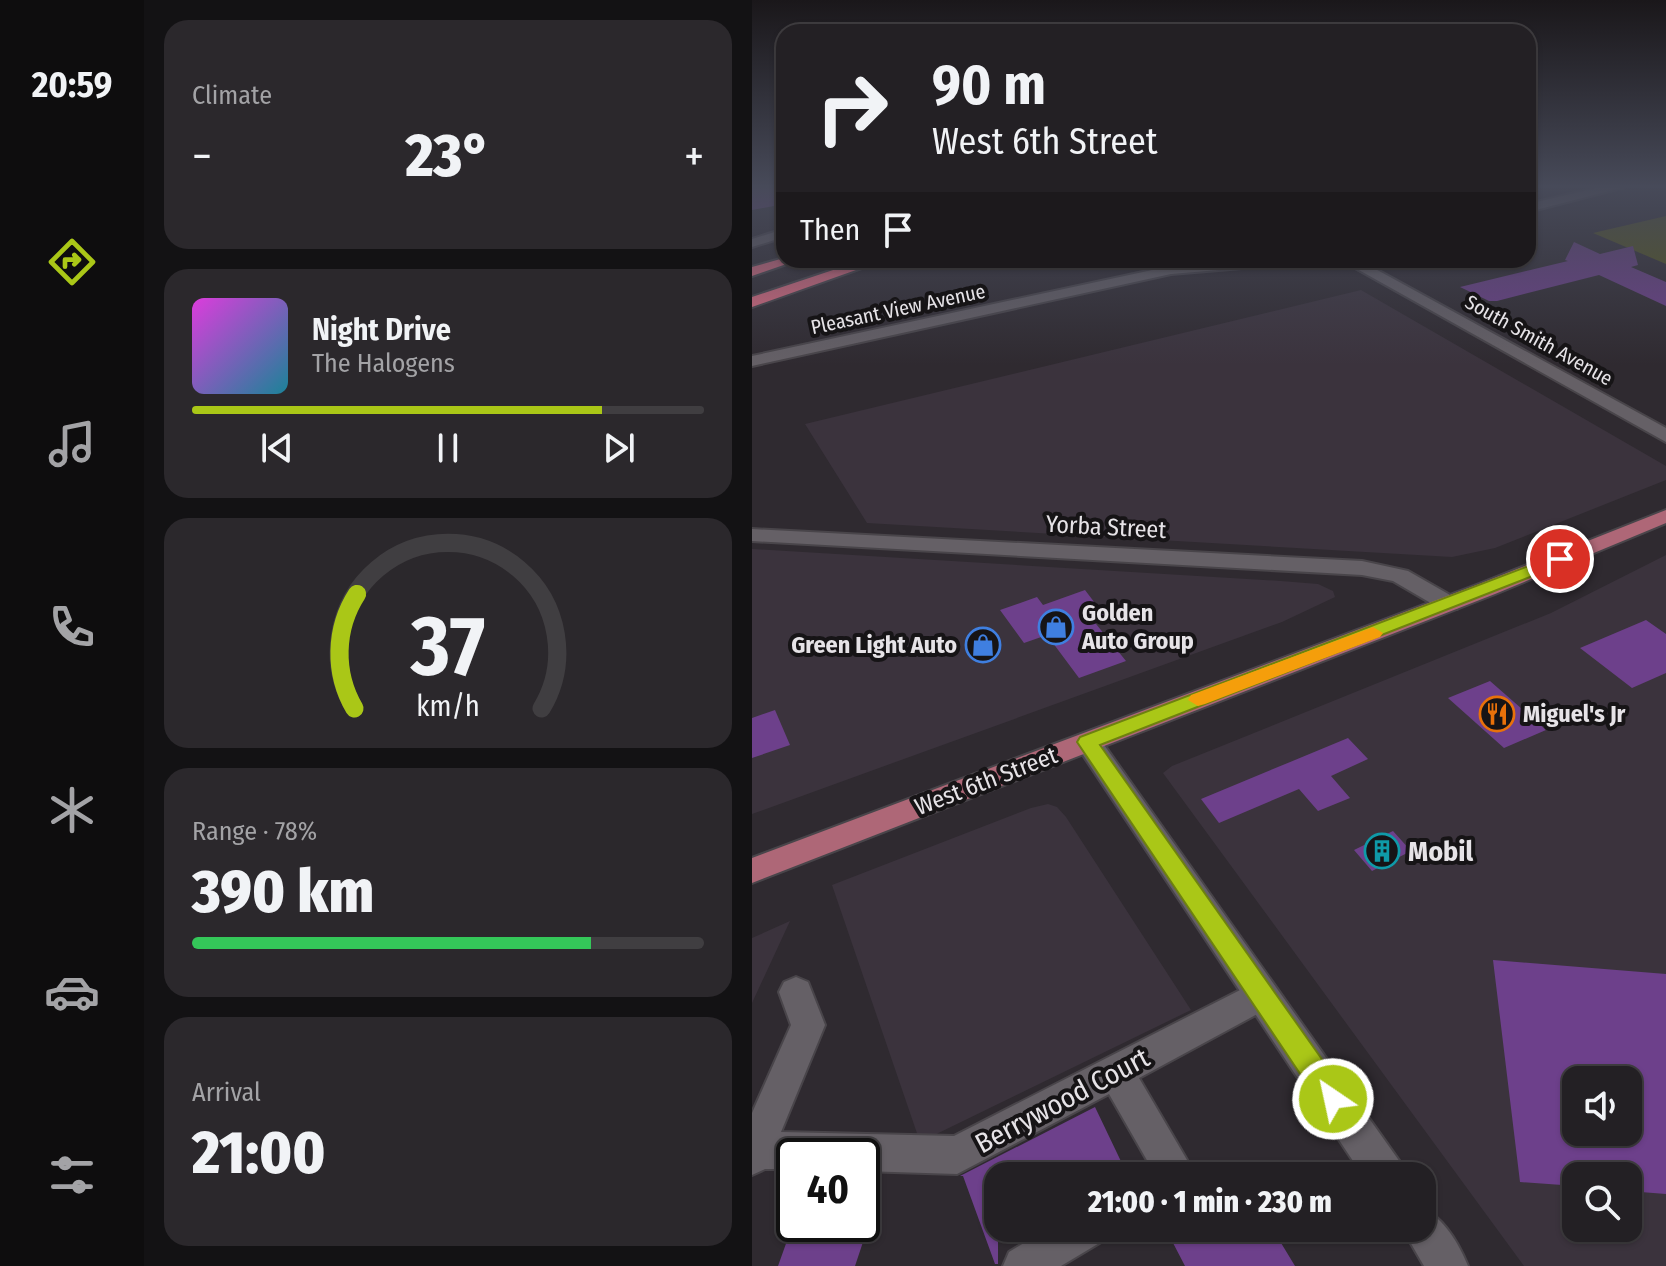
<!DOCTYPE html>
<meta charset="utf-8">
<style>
body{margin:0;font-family:"Fira Sans Condensed",sans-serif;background:#2b282c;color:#f1f3f6;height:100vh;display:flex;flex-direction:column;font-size:30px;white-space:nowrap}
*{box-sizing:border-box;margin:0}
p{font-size:26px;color:#a3a3a6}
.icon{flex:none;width:44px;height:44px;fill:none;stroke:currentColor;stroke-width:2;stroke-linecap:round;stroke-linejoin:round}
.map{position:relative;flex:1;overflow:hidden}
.drawer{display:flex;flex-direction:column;gap:20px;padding:20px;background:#131214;width:608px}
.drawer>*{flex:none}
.guide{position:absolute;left:24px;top:24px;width:760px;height:244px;border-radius:24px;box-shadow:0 2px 6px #0004,0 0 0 2px #403e41;background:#232024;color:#f1f3f6;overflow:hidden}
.controls{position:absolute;left:810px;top:1066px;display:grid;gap:16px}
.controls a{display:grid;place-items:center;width:80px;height:80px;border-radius:16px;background:#232024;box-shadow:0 2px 6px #0004,0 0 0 2px #403e41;font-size:40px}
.speed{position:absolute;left:24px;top:1138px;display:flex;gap:16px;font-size:40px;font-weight:700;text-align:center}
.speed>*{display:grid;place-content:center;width:104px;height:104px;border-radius:50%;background:#232024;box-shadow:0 2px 6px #0004,0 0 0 2px #403e41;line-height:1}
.speed .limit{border:4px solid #111;border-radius:12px;background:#fff;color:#111}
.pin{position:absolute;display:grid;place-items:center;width:68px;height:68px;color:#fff;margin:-34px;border:4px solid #fff;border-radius:50%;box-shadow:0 2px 8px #0007}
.me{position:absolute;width:88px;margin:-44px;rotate:326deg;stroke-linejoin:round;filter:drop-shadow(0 0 6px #0008)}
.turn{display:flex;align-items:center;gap:28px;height:168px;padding:0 24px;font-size:36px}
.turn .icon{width:104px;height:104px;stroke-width:2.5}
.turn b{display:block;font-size:56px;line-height:68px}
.then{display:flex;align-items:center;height:76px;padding:0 24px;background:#0003;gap:16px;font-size:30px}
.big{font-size:60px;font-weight:800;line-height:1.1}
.drawer .card{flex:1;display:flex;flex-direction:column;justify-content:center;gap:12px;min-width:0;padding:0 28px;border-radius:24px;background:#2b282c}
.drawer .dial{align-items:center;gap:0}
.dial svg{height:208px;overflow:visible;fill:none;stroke:#403e41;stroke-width:7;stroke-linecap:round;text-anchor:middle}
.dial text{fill:#f1f3f6;stroke:none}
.song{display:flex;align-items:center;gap:24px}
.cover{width:96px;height:96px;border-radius:12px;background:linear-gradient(135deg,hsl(300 70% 55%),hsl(190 70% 35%))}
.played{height:8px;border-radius:4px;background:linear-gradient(90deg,#aac717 80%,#403e41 80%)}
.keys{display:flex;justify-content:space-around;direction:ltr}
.heat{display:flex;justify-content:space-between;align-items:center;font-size:44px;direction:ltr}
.charge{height:12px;border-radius:6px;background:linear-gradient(90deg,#34c759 78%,#403e41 0)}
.trip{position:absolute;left:232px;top:1162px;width:452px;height:80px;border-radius:24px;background:#232024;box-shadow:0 2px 6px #0004,0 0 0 2px #403e41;font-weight:800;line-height:80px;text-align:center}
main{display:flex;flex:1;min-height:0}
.tab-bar{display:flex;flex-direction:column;width:144px;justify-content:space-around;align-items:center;background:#0e0d0e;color:#a3a3a6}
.tab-bar .icon{width:56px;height:56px}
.tab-bar .on{color:#aac717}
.tab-bar b{font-size:36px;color:#f1f3f6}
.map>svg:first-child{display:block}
.built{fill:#3b333d;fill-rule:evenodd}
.green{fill:#565816}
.building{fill:#6d408b;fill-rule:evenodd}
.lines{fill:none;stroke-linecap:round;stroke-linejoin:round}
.minor-casing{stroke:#49454a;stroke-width:4}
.tertiary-casing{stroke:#49454a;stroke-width:4}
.secondary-casing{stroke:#49454a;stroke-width:4}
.primary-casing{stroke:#49454a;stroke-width:4}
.motorway-casing{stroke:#49454a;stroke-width:4}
.minor{fill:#656066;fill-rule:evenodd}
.tertiary{fill:#656066;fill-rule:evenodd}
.secondary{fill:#656066;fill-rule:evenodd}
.primary{fill:#ae6777;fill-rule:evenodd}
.motorway{fill:#df6c82;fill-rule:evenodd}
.route{fill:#aac717;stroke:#6e810f;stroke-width:2}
.slow{fill:#f59e0b}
.labels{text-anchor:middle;stroke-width:8;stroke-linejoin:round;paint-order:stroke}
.far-street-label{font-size:20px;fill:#e6e3e7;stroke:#161416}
.street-label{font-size:24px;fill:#e6e3e7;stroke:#161416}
.poi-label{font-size:24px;font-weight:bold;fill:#e6e3e7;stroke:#161416;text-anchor:start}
.near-poi-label{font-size:28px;font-weight:bold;fill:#e6e3e7;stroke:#161416;text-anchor:start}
.near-street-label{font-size:28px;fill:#e6e3e7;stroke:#161416}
</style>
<main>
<nav class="tab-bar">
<b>20:59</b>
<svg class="icon on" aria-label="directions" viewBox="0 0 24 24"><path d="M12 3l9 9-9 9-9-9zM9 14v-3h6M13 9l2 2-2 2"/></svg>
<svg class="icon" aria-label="music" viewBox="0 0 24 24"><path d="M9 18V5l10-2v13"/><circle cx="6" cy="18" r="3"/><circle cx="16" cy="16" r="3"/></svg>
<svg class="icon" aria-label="phone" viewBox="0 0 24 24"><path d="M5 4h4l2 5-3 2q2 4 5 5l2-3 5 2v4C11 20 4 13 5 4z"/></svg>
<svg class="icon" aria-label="climate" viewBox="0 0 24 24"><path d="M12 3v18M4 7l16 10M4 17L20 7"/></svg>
<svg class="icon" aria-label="car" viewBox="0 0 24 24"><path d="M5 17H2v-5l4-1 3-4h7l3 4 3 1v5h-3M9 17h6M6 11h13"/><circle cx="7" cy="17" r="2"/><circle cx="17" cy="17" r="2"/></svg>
<svg class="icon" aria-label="filters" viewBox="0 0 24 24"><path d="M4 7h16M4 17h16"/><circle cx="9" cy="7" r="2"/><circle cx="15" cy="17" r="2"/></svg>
</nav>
<section class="drawer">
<div class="card"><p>Climate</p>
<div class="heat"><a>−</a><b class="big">23°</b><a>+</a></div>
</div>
<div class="card">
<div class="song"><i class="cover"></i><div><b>Night Drive</b><p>The Halogens</p></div></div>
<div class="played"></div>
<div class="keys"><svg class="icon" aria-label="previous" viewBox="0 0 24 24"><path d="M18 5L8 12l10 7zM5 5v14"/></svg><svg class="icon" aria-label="pause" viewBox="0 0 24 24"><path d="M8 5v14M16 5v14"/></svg><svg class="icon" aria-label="next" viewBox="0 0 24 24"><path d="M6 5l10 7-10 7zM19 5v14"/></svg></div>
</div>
<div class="card dial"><svg viewBox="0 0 100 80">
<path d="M14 69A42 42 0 1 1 86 69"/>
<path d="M14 69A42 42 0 0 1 15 25" stroke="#aac717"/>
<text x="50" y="56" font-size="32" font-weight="700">37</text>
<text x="50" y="72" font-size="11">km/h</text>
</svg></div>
<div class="card"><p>Range · 78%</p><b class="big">390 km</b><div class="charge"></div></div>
<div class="card"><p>Arrival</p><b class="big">21:00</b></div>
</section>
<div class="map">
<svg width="914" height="1266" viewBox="0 0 914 1266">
<rect width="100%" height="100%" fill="#2f2a30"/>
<path class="built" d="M609,290L914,466V480L743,548L700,557L115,523L53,424Z
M0,549L529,581L566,584L581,591L583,597L530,622L0,814Z
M914,555V1266H772L411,773L420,766L799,613ZM824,1080H876V1132H824ZM824,1176H876V1228H824Z
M296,804L305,807L314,817L439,1010L168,1142L80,885L279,808Z
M38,921L0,1003V938Z"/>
<path class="green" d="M914,216V264L841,233Z"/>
<path class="building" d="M0,187H32V204L0,210Z
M822,242L848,254L881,246L886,265L879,267L914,282V306L847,275L745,301H737L708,287L816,261L813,260Z
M333,590L352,615L340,619L374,661L327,678L295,635L272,643L248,610L285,597L291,605Z
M894,620L914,634V673L880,688L828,648Z
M738,681L794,730L752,748L696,698Z
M23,710L38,745L0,758V718Z
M596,738L616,759L579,776L598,798L566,811L547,789L467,823L449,799Z
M641,831L659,851L620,871L602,850Z
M741,960L914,974V1194L876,1191V1176H824V1186L768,1182ZM824,1080H876V1132H824Z
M343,1107L376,1176H246V1264H243L211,1176H208Z
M41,1224H117L103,1266H26Z
M442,1228H520L543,1266H433L420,1241Z"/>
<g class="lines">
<g class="minor-casing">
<path id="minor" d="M849,187H873L776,212V204Z
M486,260H544L537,264L419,274L0,366V356L419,266Z
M0,529L610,561L656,571L705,599L709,604L705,609H689L641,581L610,575L0,541Z
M44,977L56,982L73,1025L29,1132L202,1136L498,985L510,980L522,985L527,995L522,1005L387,1078L435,1160L429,1176H391L396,1162L357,1094L205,1174L110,1171V1156H42V1169H13L0,1175V1113L39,1025L27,992L32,982Z
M297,1228H355L349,1242L309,1266H251L257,1252Z"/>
</g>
<g class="tertiary-casing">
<path id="tertiary" d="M336,733L345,735L648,1162L653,1176H611L327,749L323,742L327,735Z
M670,1208C692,1218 707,1244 716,1266H672L650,1228H670Z"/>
</g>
<g class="secondary-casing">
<path id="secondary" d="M32,229V237L0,247V239Z
M589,260H607L914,428V442Z"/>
</g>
<g class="primary-casing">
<path id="primary" d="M914,510V523L743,594L0,883V858L727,584Z"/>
</g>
<g class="motorway-casing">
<path id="motorway" d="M32,258L46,260L0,276V267Z
M111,260H132L0,307V297Z"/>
</g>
<use href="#minor" class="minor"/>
<use href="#tertiary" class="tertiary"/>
<use href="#secondary" class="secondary"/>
<use href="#primary" class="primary"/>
<use href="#motorway" class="motorway"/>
</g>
<linearGradient id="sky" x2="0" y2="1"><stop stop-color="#1a171a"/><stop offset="0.51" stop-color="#474a59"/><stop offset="1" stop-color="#474a59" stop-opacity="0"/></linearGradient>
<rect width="914" height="365" fill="url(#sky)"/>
<path class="route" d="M808,554L816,559L814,563L348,745L591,1089L595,1099L591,1108L581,1112L571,1108L325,742L328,737Z"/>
<path class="slow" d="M621,627L631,633L628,637L453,704L446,706L436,700L439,695Z"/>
<defs>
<g id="shop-ring" transform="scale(1.8)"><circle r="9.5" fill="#161416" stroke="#3f7fe0" stroke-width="1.5"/><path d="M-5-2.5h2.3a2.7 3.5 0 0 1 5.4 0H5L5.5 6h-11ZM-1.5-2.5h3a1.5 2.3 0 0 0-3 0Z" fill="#3f7fe0"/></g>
<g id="restaurant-ring" transform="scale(1.8)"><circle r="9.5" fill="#161416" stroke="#e8710a" stroke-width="1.5"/><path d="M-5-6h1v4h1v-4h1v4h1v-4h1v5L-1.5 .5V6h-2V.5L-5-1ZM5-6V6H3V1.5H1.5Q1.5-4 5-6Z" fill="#e8710a"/></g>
<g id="building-ring" transform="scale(1.8)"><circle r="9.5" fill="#161416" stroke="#0f9aa8" stroke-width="1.5"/><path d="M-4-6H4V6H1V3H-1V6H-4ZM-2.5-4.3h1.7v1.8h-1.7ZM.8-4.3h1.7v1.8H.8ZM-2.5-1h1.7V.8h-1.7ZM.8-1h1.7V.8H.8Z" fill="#0f9aa8"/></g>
</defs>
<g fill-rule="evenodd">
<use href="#shop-ring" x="304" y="627"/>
<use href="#shop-ring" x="231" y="645"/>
<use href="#restaurant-ring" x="745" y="714"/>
<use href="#building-ring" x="630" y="851"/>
</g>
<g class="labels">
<g class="far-street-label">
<text transform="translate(146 309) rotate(-12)" y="7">Pleasant View Avenue</text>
<text transform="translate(787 340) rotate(29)" y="7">South Smith Avenue</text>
</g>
<g class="street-label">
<text transform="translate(354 527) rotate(3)" y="8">Yorba Street</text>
<text transform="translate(234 781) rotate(-21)" y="8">West 6th Street</text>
</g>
<g class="poi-label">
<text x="330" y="621">Golden<tspan x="330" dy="28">Auto Group</tspan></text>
<text x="205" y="653" text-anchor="end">Green Light Auto</text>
<text x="771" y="722">Miguel's Jr</text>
</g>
<g class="near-poi-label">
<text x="656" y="861">Mobil</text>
</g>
<g class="near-street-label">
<text transform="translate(310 1100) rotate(-28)" y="10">Berrywood Court</text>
</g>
</g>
</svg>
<div class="controls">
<a><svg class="icon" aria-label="sound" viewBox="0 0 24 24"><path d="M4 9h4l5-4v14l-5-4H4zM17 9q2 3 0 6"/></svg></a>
<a><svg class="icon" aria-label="search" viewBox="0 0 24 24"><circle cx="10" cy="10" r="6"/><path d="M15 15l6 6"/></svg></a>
</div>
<div class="speed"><div class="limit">40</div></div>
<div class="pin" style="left:808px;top:559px;background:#d93025"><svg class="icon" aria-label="arrive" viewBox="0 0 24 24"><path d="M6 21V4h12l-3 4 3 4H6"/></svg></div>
<svg class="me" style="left:581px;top:1099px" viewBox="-20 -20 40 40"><circle r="17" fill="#aac717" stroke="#fff" stroke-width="3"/><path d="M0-11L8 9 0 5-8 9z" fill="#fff"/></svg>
<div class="trip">21:00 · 1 min · 230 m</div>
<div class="guide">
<div class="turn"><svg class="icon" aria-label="right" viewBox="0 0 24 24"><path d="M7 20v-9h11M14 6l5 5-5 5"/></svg><div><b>90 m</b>West 6th Street</div></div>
<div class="then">Then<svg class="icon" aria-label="arrive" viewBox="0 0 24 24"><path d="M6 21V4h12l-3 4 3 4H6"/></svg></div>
</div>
</div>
</main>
